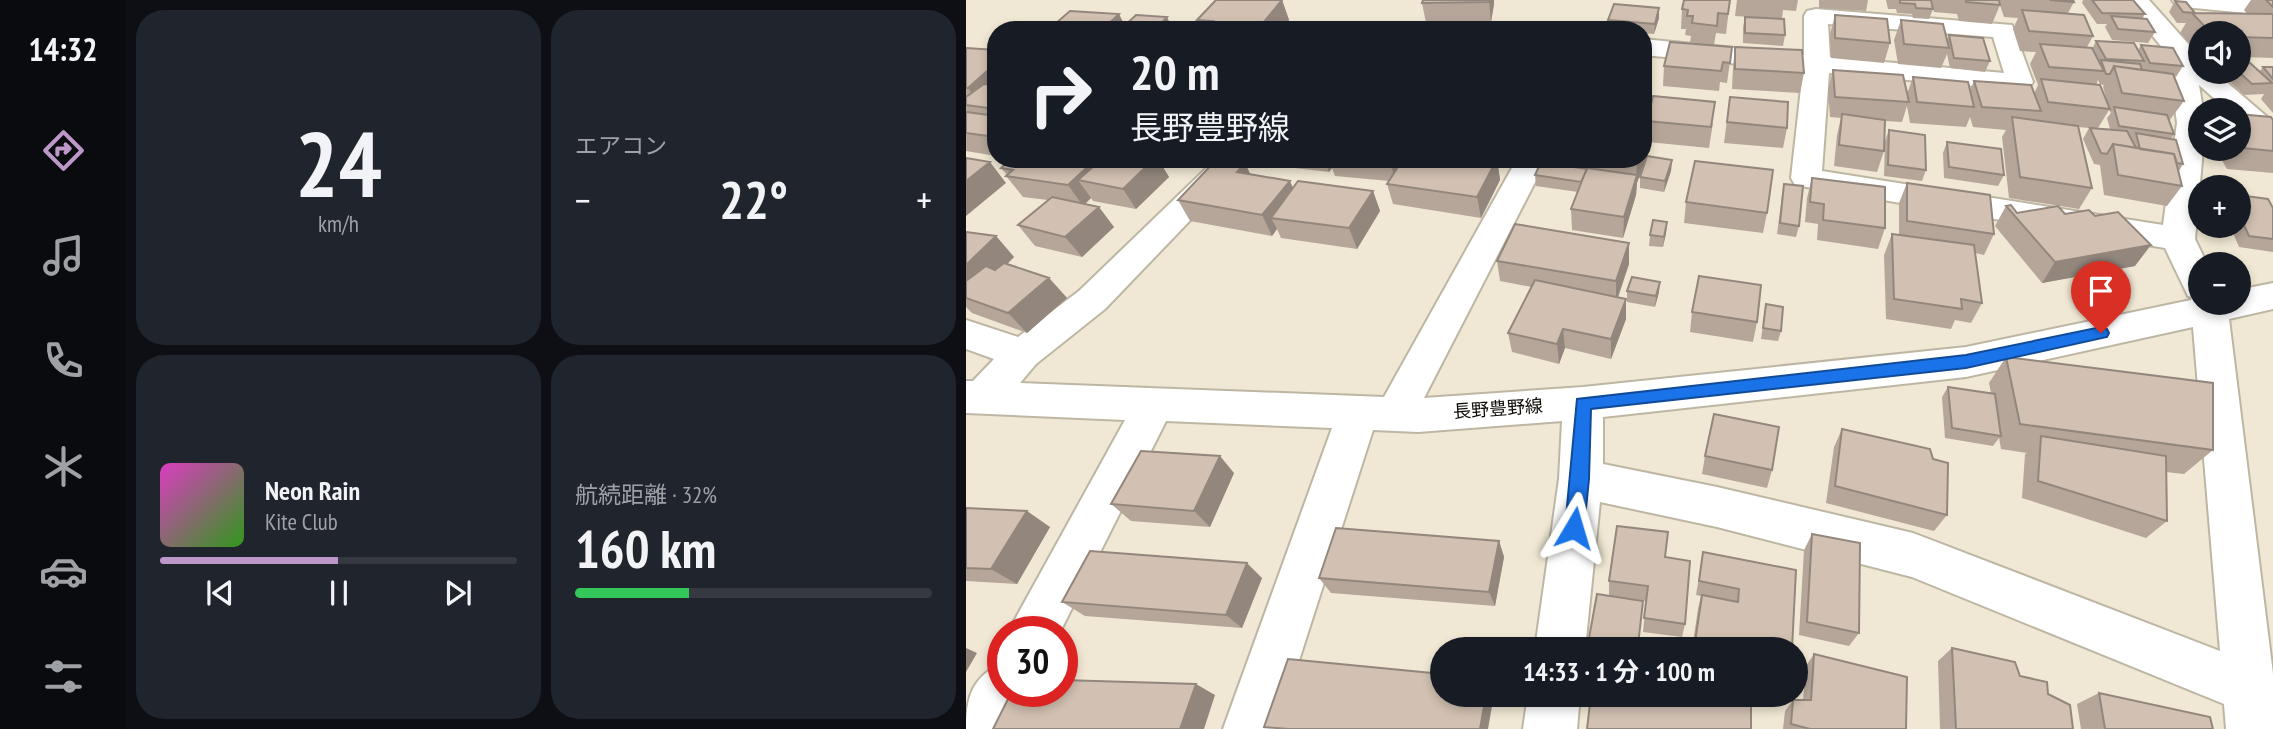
<!DOCTYPE html>
<html lang="ja">
<meta charset="utf-8">
<style>
body{margin:0;font-family:"PT Sans Narrow","Noto Sans JP",sans-serif;background:#20242c;color:#f1f3f6;height:100vh;display:flex;flex-direction:column;font-size:26px;white-space:nowrap}
*{box-sizing:border-box;margin:0}
p{font-size:23px;color:#9ea1a6}
.icon{flex:none;width:38px;height:38px;fill:none;stroke:currentColor;stroke-width:2;stroke-linecap:round;stroke-linejoin:round}
.map{position:relative;flex:1;overflow:hidden}
.drawer{display:flex;flex-direction:column;gap:10px;padding:10px;background:#0d0f14;width:840px}
.drawer>*{flex:none}
.hud{position:absolute;left:21px;top:21px;width:665px;height:147px;border-radius:28px;box-shadow:0 4px 10px #0003;background:#171b24;color:#f1f3f6;overflow:hidden}
.tools{position:absolute;left:1222px;top:21px;display:grid;gap:14px}
.tools a{display:grid;place-items:center;width:63px;height:63px;border-radius:50%;background:#171b24;box-shadow:0 4px 10px #0003;font-size:35px}
.speed{position:absolute;left:21px;top:616px;display:flex;gap:14px;font-size:35px;font-weight:700;text-align:center}
.speed>*{display:grid;place-content:center;width:91px;height:91px;border-radius:50%;background:#171b24;box-shadow:0 4px 10px #0003;line-height:1}
.speed .limit{border:10px solid #d22;background:#fff;color:#111}
.pin{position:absolute;display:grid;place-items:center;width:60px;height:60px;color:#fff;margin:-72px -30px;border-radius:50% 50% 50% 0;rotate:-45deg;box-shadow:0 0 7px #0007}
.pin .icon{rotate:45deg}
.me{position:absolute;width:77px;margin:-38px;rotate:7deg;stroke-linejoin:round;filter:drop-shadow(0 0 5px #0008)}
.turn{display:flex;align-items:center;gap:24px;height:147px;padding:0 28px;font-size:32px}
.turn .icon{width:91px;height:91px;stroke-width:2.5}
.turn b{display:block;font-size:49px;line-height:60px}
.big{font-size:52px;font-weight:700;line-height:1.1}
.drawer .card{flex:1;display:flex;flex-direction:column;justify-content:center;gap:10px;min-width:0;padding:0 24px;border-radius:28px;background:#20242c}
.drawer .dial{align-items:center;gap:0}
.dial b{font-size:91px;line-height:1}
.song{display:flex;align-items:center;gap:21px}
.cover{width:84px;height:84px;border-radius:10px;background:linear-gradient(135deg,hsl(310 70% 55%),hsl(110 70% 35%))}
.played{height:7px;border-radius:4px;background:linear-gradient(90deg,#be97c9 50%,#363941 50%)}
.keys{display:flex;justify-content:space-around;direction:ltr}
.heat{display:flex;justify-content:space-between;align-items:center;font-size:38px;direction:ltr}
.charge{height:10px;border-radius:5px;background:linear-gradient(90deg,#34c759 32%,#363941 0)}
.drawer .tiles{flex:1;display:grid;gap:10px;grid-template-columns:repeat(2,1fr)}
.trip{position:absolute;left:464px;top:637px;width:378px;height:70px;border-radius:35px;background:#171b24;box-shadow:0 4px 10px #0003;font-weight:700;line-height:70px;text-align:center}
main{display:flex;flex:1;min-height:0}
.tab-bar{display:flex;flex-direction:column;width:126px;justify-content:space-around;align-items:center;background:#090b0e;color:#9ea1a6}
.tab-bar .icon{width:49px;height:49px}
.tab-bar .active{color:#be97c9}
.tab-bar b{font-size:32px;color:#f1f3f6}
.map>svg:first-child{display:block}
.lines{fill:none;stroke-linecap:round;stroke-linejoin:round}
.minor-casing{stroke:#bdb6a3;stroke-width:4}
.minor{fill:#fff;fill-rule:evenodd}
.wall{fill:#b5a699;fill-rule:evenodd}
.shaded-wall{fill:#93877d}
.building{fill:#d2c1b2;stroke:#93877d;stroke-width:2}
.route{fill:#1a73e8;stroke:#114b97;stroke-width:2}
.labels{text-anchor:middle;stroke-width:5;stroke-linejoin:round;paint-order:stroke}
.street-label{font-size:18px;fill:#0f0c06;stroke:#fff}
</style>
<main>
<nav class="tab-bar">
<b>14:32</b>
<svg class="icon active" aria-label="directions" viewBox="0 0 24 24"><path d="M12 3l9 9-9 9-9-9zM9 14v-3h6M13 9l2 2-2 2"/></svg>
<svg class="icon" aria-label="music" viewBox="0 0 24 24"><path d="M9 18V5l10-2v13"/><circle cx="6" cy="18" r="3"/><circle cx="16" cy="16" r="3"/></svg>
<svg class="icon" aria-label="phone" viewBox="0 0 24 24"><path d="M5 4h4l2 5-3 2q2 4 5 5l2-3 5 2v4C11 20 4 13 5 4z"/></svg>
<svg class="icon" aria-label="climate" viewBox="0 0 24 24"><path d="M12 3v18M4 7l16 10M4 17L20 7"/></svg>
<svg class="icon" aria-label="car" viewBox="0 0 24 24"><path d="M5 17H2v-5l4-1 3-4h7l3 4 3 1v5h-3M9 17h6M6 11h13"/><circle cx="7" cy="17" r="2"/><circle cx="17" cy="17" r="2"/></svg>
<svg class="icon" aria-label="filters" viewBox="0 0 24 24"><path d="M4 7h16M4 17h16"/><circle cx="9" cy="7" r="2"/><circle cx="15" cy="17" r="2"/></svg>
</nav>
<section class="drawer">
<div class="tiles">
<div class="card dial"><b>24</b><p>km/h</p></div>
<div class="card"><p>エアコン</p>
<div class="heat"><a>−</a><b class="big">22°</b><a>+</a></div>
</div>
<div class="card">
<div class="song"><i class="cover"></i><div><b>Neon Rain</b><p>Kite Club</p></div></div>
<div class="played"></div>
<div class="keys"><svg class="icon" aria-label="previous" viewBox="0 0 24 24"><path d="M18 5L8 12l10 7zM5 5v14"/></svg><svg class="icon" aria-label="pause" viewBox="0 0 24 24"><path d="M8 5v14M16 5v14"/></svg><svg class="icon" aria-label="next" viewBox="0 0 24 24"><path d="M6 5l10 7-10 7zM19 5v14"/></svg></div>
</div>
<div class="card"><p>航続距離 · 32%</p><b class="big">160 km</b><div class="charge"></div></div>
</div>
</section>
<div class="map">
<svg width="1307" height="729" viewBox="0 0 1307 729">
<rect width="100%" height="100%" fill="#f0e8d4"/>
<g class="lines">
<g class="minor-casing">
<path id="minor" d="M1158,0H1183L1234,57V72H1249L1307,122V146L1297,143L1272,121V110H1261L1233,85L1237,110H1234V149H1237L1229,239L1241,264H1234V303H1272V290L1307,283V309L1263,319L1307,674V729H1260L1258,704L946,577L751,527L634,502L619,649H569L593,479L596,421L452,432L407,430L311,729H257L366,428L200,421L94,632H42L159,420L0,413V381H7L28,359L0,349V320L52,337L113,291L250,159H283L139,309L70,364L54,383L418,397L551,159H581L458,398L617,387L1000,347L1225,300L1226,297L1222,296L1199,248L829,185L825,178L837,70L677,55V39L838,55V16L841,11L850,9L1046,25L1067,82L1063,88L1054,90L863,73L856,171L1197,225L1211,123L1202,55ZM862,24L1027,37L1038,73L864,57ZM1227,327L1254,651L947,533L751,487L637,464V417L1000,377Z
M1206,0H1290L1298,2L1302,7L1298,12L1290,14L1218,7L1210,5Z
M37,663V691H62L44,729H0C0,698 6,676 37,663Z
M562,695H614L611,729H557Z"/>
</g>
<use href="#minor" class="minor"/>
</g>
<path class="wall" d="M316,0L323,20L315,30H235L231,20Z
M528,0V4L525,22L460,23L456,3Z
M764,0L760,34L750,33L748,45L766,47L761,83L754,82L753,91L697,86L698,66L724,43L725,36L719,35L720,29H715L716,9Z
M771,0H832L830,11L817,10L816,19L819,35L817,46L777,43V27L779,17H784L769,16Z
M853,0H902L900,11L853,8Z
M920,0H965L967,9L963,19L947,18L946,14L931,13L930,9H922Z
M966,0H1107L1108,2L1102,13L1127,36L1121,47L1126,49L1130,41L1172,50L1175,45L1217,66L1210,77L1208,76L1218,101L1203,121L1208,134L1205,139L1217,164L1213,171L1216,186L1201,206L1138,195L1134,165L1128,164L1117,139L1123,128L1112,127L1126,188L1113,209L1043,198L1036,137L1040,130L1007,127L1004,117L1000,127L944,123L941,106L936,122L919,121L918,151L911,172L868,166L871,135L875,118L864,117L862,90L867,70L941,94L947,77L1004,90L1008,81L1068,94L1072,85L1064,64L1070,52L1054,51L1047,29L1052,18L1038,17L1033,2L1034,5L1026,24L993,21L991,14L968,12ZM1132,80L1134,84L1138,85L1137,87L1141,101L1130,85ZM1143,110L1145,113L1141,118L1144,129L1132,128Z
M1117,0H1167L1179,14L1176,19L1189,32L1182,43L1146,40L1139,27L1141,24H1131L1116,3Z
M1285,0H1307V58L1278,57L1293,72L1297,67H1307V113L1295,99L1300,91L1298,94L1278,95L1254,72H1272V33H1234V55L1214,33L1220,23H1211L1203,12L1209,1L1229,13L1281,14L1278,10Z
M869,15L924,43L918,63L865,58L864,34Z
M693,18L688,34L677,33V30H642V20Z
M935,20L981,40L983,35L1024,61L1019,72L984,68L981,54L975,68L932,64L928,40Z
M769,47L838,73L834,93L766,89L767,67Z
M0,48L30,50V156L0,151Z
M764,97L821,128L817,148L758,143Z
M1272,114L1307,120V173L1261,169L1249,149H1272Z
M681,121L747,123L743,148L682,142V152L671,183L670,195L657,238L606,230L605,209L612,192L570,186L569,175L604,166V164H600V159H677Z
M923,130L960,170L956,181L918,176L919,141Z
M981,142L1038,175L1032,186L978,178L977,153Z
M45,159H192L203,177L170,209L127,201L125,198L119,204L148,227L116,257L69,246L52,225L82,200L57,197L40,176L41,175L35,168Z
M317,159H531L534,180L515,218L427,204L421,184L423,181L369,176L366,168L363,172L320,167Z
M706,160L705,171L698,192L674,188V177Z
M279,163L284,174L327,188L407,191L414,211L391,249L315,238L311,229L306,236L224,221L212,200Z
M846,178L919,228L912,249L851,240L852,224L839,222L841,198Z
M941,183L1028,234L1018,255L1009,253L1016,303L1005,323L989,320L985,329L920,319L918,255L926,234L933,235V203Z
M818,184L833,226L830,237L811,234L816,195Z
M1272,195L1307,208V252L1273,247L1264,226H1272Z
M720,202L801,213L797,233L718,223Z
M1040,206L1051,213L1099,214L1129,216L1169,266L1076,283L1029,226Z
M701,222L700,233L697,247L683,246L684,235Z
M0,232L30,236L48,257L41,264L83,278L101,298L61,333L6,313L0,307Z
M531,261L663,264L652,298L660,319L645,359L599,348L593,364L546,352L542,333L566,287L534,281Z
M661,291L693,292L689,307L661,302Z
M800,304L815,331L812,341L795,339Z
M726,312L791,322L787,342L724,332Z
M1040,357L1247,450L1218,474L1200,472L1201,521L1180,538L1056,498L1059,454L1061,453L1035,449L1033,438L1027,446L979,438L976,397L982,387L1025,393L1023,383Z
M876,429L981,515L968,531L860,503L868,447Z
M739,456L806,470L801,488L736,474Z
M268,473L244,527L165,521L145,504Z
M0,508L84,527L51,584L0,581Z
M846,534L893,633L883,646L833,635L838,550Z
M533,541L538,557L529,606L365,593L353,578Z
M737,552L830,570L826,649H726L732,609L735,596L730,595Z
M699,557L719,624L716,637L677,632L680,601L643,596V581Z
M296,578L276,628L119,616L96,602Z
M677,601L671,649H653L624,645L623,638Z
M986,648L1082,694L1107,729H974L972,661Z
M848,654L940,729H817L819,711L827,700H837L840,666Z
M1133,693L1247,729H1115L1111,704Z
M766,695H823L816,706Z"/>
<path class="shaded-wall" d="M316,0L323,20L315,30H294L293,28Z
M523,0H528V4L525,22Z
M693,8V18L688,34L689,24Z
M153,14L161,30H136Z
M201,17L207,30H189Z
M683,42L682,62L677,82V64Z
M30,63V71L26,70L30,76V97L17,107L2,88Z
M683,131L682,152L671,183L670,195L657,238L658,217L670,176L671,164L673,159H677V146Z
M130,159H138L112,180L125,198L117,206L102,185Z
M188,159H192L203,177L170,209L157,189Z
M361,159H362L366,168L363,172L359,161Z
M425,159H442L430,182L424,162Z
M531,159L534,180L515,218L511,197Z
M706,160L705,171L698,192L699,181Z
M24,162L40,183L0,216V181Z
M279,163L289,184L271,172Z
M324,181L333,201L305,218L311,229L306,236L296,215Z
M407,191L414,211L391,249L383,228Z
M133,207L148,227L116,257L99,237Z
M701,222L700,233L697,247L698,237Z
M30,236L48,257L5,300L0,298V265Z
M663,243V264L650,302V281Z
M1185,245L1169,266L1076,283L1089,262Z
M83,278L101,298L61,333L42,313Z
M694,282L693,292L689,307L690,296Z
M660,299V319L645,359V339Z
M597,329L599,348L593,364L591,344Z
M254,456L268,473L244,527L228,511Z
M61,511L84,527L51,584L25,569Z
M533,541L538,557L529,606L523,592Z
M281,563L296,578L276,628L260,615Z
M0,648L11,653L0,672Z
M230,684L249,695L238,729H214Z
M520,695H528L522,729H514Z"/>
<path class="building" d="M250,0H316L293,28L243,25L247,21L231,20Z
M457,0H523V2L456,3Z
M718,0H764L762,14L752,13L751,26L726,23L727,16H721L722,10L716,9Z
M934,0H965L967,9L950,8L949,4L934,3Z
M1000,0H1033L1034,5L1000,2Z
M1084,0H1107L1108,2Z
M1126,0H1167L1179,14L1136,13Z
M1300,0H1307V7Z
M1209,1L1220,2L1229,13L1217,12Z
M648,4L693,8L689,24L642,20Z
M1056,10L1118,15L1127,36L1063,31Z
M104,11L153,14L136,30H61L69,23L89,24Z
M1226,13L1307,14V38L1272,37V33H1245Z
M170,15L201,17L189,30H154Z
M869,15L921,19L924,43L869,38Z
M1145,16L1181,19L1189,32L1152,29Z
M779,17L818,19L819,35L779,33Z
M935,20L977,24L983,48L938,44Z
M498,23L497,30H345L347,25Z
M983,35L1017,38L1024,61L988,58Z
M1130,41L1168,43L1178,61L1140,59Z
M677,42H683L677,64Z
M704,42L766,47L764,63L757,62L755,71L698,66Z
M1074,44L1126,48L1138,71L1083,67Z
M1175,45L1207,48L1217,66L1184,63Z
M769,47L836,50L838,73L769,69Z
M0,48L30,50V63L2,88H0Z
M1272,52L1306,83L1286,84L1272,71Z
M1135,60L1174,64L1176,70L1148,66L1144,74H1140Z
M1148,66L1207,74L1218,101L1156,93Z
M1297,67H1307V79Z
M867,70L937,75L943,102L869,97Z
M947,77L1002,82L1008,107L951,102Z
M1075,79L1134,85L1144,109L1082,102Z
M1008,81L1065,85L1075,111L1016,107Z
M18,84L30,85V109L0,105V97Z
M687,96L749,102L745,127L681,121Z
M764,97L822,102L821,128L761,122Z
M1148,107L1201,115L1208,134L1153,126Z
M0,112L30,116V137L0,133Z
M876,114L919,120L918,151L873,145Z
M1272,114L1305,117L1307,120V151L1277,148L1272,141Z
M1046,117L1112,126L1126,188L1054,177Z
M1124,128L1161,131L1170,148L1147,144L1141,154L1135,153Z
M677,130L683,131L677,146Z
M923,130L959,135L960,170L922,165Z
M1170,133L1210,140L1217,164L1211,163L1208,154L1174,149Z
M981,142L1035,149L1038,175L983,167Z
M1147,144L1208,154L1216,186L1152,175Z
M681,156L706,160L699,181L674,177Z
M0,158L24,162L0,181Z
M45,159H130L102,185L40,176L47,170L35,168Z
M136,159H188L157,189L112,180Z
M251,159L279,163L271,172L324,181L296,215L212,200Z
M400,159H425L424,162Z
M437,159H531L511,197L421,184Z
M636,159H673L671,164Z
M729,161L807,170L801,213L720,202Z
M575,162L621,169L615,182L569,175Z
M621,168L671,175L658,217L605,209Z
M846,178L919,187V228L857,220L858,204L844,202Z
M332,181L407,191L383,228L305,218Z
M941,183L1024,195L1028,234L941,221Z
M818,184L837,186L833,226L814,223Z
M1272,195L1302,199L1307,208V239L1283,236L1272,212Z
M86,197L133,207L99,237L52,225Z
M1045,205L1051,213L1092,206L1099,214L1123,210L1129,216L1152,212L1185,245L1089,262L1040,206Z
M687,220L701,222L698,237L684,235Z
M549,224L663,243L650,281L531,261Z
M0,232L30,236L0,265Z
M926,234L1008,245L1016,303L995,299L996,309L928,299Z
M38,263L83,278L42,313L0,298V281L20,266L29,270Z
M733,276L795,285L791,322L726,312Z
M666,277L694,282L690,296L661,291Z
M569,280L660,299L645,339L597,329L591,344L542,333Z
M800,304L817,307L815,331L797,328Z
M1040,357L1247,383V450L1054,424Z
M982,387L1029,394L1035,436L986,428Z
M748,414L813,427L806,470L739,456Z
M876,429L964,449L967,459L982,463L981,515L869,486Z
M1075,436L1200,456L1201,521L1072,481Z
M175,451L254,456L228,511L145,504Z
M0,508L61,511L25,569L0,568Z
M651,526L702,532L699,557L724,561L719,624L678,618L682,586L643,581Z
M370,528L533,541L523,592L353,578Z
M846,534L894,543L893,633L841,622Z
M124,551L281,563L260,615L96,602Z
M737,552L830,570L826,649H728L736,595L772,602L773,589L733,581Z
M631,594L677,601L672,645L623,638Z
M986,648L1049,662L1054,676L1081,682L1082,694L1104,705L1107,729H990Z
M848,654L941,677L940,729H844L825,724L827,700H845Z
M322,659L476,674V695H520L514,729H322L298,727Z
M96,680L230,684L214,729H27L46,691H96Z
M1133,693L1244,717L1247,729H1139Z
M625,695H730L785,701V729H621Z"/>
<path class="route" d="M1135,327L1141,329L1143,333L1141,337L1000,368L625,409L623,479L618,528L615,534L608,536L602,534L599,528L611,399L1000,355Z"/>
<g class="labels">
<g class="street-label">
<text transform="translate(532 409) rotate(-4)" y="6">長野豊野線</text>
</g>
</g>
</svg>
<div class="tools">
<a><svg class="icon" aria-label="sound" viewBox="0 0 24 24"><path d="M4 9h4l5-4v14l-5-4H4zM17 9q2 3 0 6"/></svg></a>
<a><svg class="icon" aria-label="layers" viewBox="0 0 24 24"><path d="M12 4l9 5-9 5-9-5zM3 14l9 5 9-5"/></svg></a>
<a>+</a>
<a>−</a>
</div>
<div class="speed"><div class="limit">30</div></div>
<div class="pin" style="left:1135px;top:333px;background:#d93025"><svg class="icon" aria-label="arrive" viewBox="0 0 24 24"><path d="M6 21V4h12l-3 4 3 4H6"/></svg></div>
<svg class="me" style="left:608px;top:528px" viewBox="-20 -20 40 40"><path d="M0-17L14 15 0 8-14 15z" fill="#1a73e8" stroke="#fff" stroke-width="4"/></svg>
<div class="trip">14:33 · 1 分 · 100 m</div>
<div class="hud">
<div class="turn"><svg class="icon" aria-label="right" viewBox="0 0 24 24"><path d="M7 20v-9h11M14 6l5 5-5 5"/></svg><div><b>20 m</b>長野豊野線</div></div>
</div>
</div>
</main>
